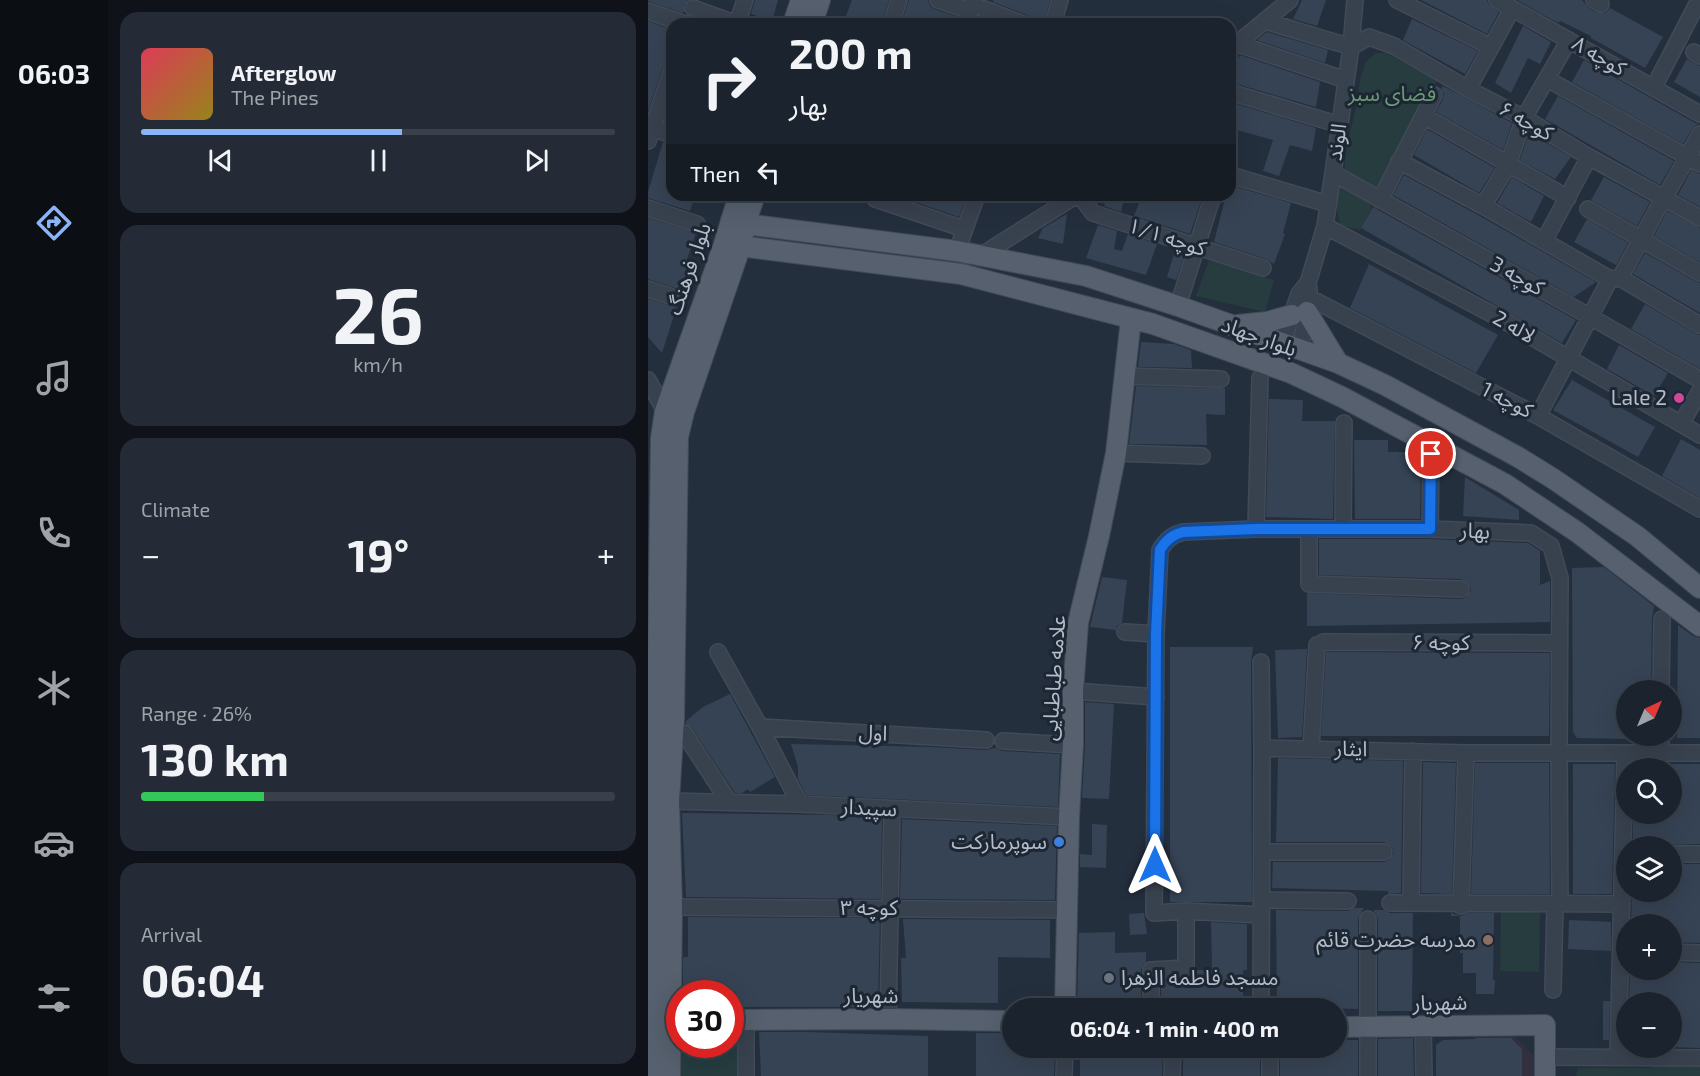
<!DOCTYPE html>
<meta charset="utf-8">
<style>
body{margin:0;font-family:"Exo 2","Noto Sans Arabic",sans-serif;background:#242b36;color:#f1f3f6;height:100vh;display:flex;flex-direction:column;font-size:22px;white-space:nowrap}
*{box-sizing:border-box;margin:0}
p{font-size:20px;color:#a0a4aa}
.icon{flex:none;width:33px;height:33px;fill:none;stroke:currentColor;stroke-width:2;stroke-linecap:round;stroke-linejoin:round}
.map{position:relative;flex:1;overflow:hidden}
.drawer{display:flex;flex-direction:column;gap:12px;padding:12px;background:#0f1319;width:540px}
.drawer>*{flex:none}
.top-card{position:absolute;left:18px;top:18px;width:570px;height:183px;border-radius:18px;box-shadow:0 6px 24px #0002,0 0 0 2px #39404a;background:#1b232e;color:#f1f3f6;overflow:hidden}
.needle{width:39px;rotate:44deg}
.fabs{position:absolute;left:968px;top:680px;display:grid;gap:12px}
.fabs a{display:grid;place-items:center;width:66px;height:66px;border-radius:50%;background:#1b232e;box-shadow:0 6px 24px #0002,0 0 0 2px #39404a;font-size:30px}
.speed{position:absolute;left:18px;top:980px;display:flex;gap:12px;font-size:30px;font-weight:700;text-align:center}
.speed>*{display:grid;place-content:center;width:78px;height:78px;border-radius:50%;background:#1b232e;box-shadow:0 6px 24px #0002,0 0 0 2px #39404a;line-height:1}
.speed .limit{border:9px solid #d22;background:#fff;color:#111}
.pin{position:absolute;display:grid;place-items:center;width:51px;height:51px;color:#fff;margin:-26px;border:3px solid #fff;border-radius:50%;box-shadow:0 2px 6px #0007}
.me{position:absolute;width:66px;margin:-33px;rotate:0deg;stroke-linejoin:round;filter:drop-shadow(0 0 4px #0008)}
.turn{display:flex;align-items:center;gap:21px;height:126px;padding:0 24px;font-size:27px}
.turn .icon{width:78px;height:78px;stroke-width:2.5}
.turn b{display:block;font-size:42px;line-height:51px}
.then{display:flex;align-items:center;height:57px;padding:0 24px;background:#0003;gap:12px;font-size:22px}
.big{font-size:45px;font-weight:700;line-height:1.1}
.drawer .widget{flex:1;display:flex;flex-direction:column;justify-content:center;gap:9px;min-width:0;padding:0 21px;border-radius:18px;background:#242b36}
.drawer .dial{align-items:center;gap:0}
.dial b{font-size:78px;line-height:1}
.song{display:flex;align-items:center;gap:18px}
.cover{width:72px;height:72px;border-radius:9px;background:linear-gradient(135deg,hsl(350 70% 55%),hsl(50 70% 35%))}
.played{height:6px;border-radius:3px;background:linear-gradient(90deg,#8ab4f8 55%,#39404a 55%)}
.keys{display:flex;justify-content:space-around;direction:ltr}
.heat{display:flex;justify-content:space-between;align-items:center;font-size:33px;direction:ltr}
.charge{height:9px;border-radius:4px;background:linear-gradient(90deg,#34c759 26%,#39404a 0)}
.trip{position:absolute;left:354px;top:998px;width:345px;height:60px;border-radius:30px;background:#1b232e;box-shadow:0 6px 24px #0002,0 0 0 2px #39404a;font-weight:700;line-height:60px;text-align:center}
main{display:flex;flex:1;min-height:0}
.dock{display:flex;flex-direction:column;width:108px;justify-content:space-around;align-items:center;background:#0b0e12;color:#a0a4aa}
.dock .icon{width:42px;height:42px}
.dock .selected{color:#8ab4f8}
.dock b{font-size:27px;color:#f1f3f6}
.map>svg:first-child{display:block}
.medical{fill:#32303f}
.green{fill:#263c3f}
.building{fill:#364354}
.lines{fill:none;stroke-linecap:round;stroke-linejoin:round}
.minor-casing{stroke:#414a57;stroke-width:18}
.major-casing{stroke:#414a57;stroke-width:22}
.minor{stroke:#38414e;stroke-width:15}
.major{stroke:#56606e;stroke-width:20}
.route-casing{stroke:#114b97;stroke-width:15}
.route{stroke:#1a73e8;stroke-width:10}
.hotel-dot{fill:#d1479c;stroke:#1d2633;stroke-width:2}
.shop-dot{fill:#3f7fe0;stroke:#1d2633;stroke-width:2}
.education-dot{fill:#8d6e63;stroke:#1d2633;stroke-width:2}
.worship-dot{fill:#6b7280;stroke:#1d2633;stroke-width:2}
.labels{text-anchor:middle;stroke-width:6;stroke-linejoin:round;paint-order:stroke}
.street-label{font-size:21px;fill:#b4bcc9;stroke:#1d2633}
.park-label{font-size:21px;fill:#6b9a76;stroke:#1d2633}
.poi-label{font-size:21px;fill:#b4bcc9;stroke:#1d2633;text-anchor:end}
</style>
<main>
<nav class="dock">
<b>06:03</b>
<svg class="icon selected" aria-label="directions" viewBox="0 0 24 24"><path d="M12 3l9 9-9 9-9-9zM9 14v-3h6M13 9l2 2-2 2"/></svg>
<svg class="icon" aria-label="music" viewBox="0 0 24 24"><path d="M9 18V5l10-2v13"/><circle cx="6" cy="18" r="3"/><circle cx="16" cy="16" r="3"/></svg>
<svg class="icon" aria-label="phone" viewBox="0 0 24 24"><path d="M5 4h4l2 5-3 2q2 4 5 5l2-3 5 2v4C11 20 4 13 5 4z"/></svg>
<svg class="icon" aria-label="climate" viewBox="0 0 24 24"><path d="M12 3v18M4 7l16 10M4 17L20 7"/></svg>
<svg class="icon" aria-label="car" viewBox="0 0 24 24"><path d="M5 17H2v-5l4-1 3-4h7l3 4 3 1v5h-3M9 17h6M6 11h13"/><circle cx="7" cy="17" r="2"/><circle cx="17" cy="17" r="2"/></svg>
<svg class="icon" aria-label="filters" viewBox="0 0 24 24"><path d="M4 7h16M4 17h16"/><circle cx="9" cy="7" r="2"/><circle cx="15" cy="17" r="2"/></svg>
</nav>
<section class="drawer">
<div class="widget">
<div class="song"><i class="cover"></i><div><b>Afterglow</b><p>The Pines</p></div></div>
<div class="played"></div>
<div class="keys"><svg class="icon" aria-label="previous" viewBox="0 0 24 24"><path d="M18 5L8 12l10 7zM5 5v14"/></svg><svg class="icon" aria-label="pause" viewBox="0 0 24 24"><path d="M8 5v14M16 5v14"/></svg><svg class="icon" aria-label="next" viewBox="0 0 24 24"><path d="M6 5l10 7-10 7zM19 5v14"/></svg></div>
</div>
<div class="widget dial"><b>26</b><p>km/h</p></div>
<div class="widget"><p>Climate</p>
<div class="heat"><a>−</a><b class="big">19°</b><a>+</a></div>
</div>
<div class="widget"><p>Range · 26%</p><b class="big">130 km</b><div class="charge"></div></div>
<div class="widget"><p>Arrival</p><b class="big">06:04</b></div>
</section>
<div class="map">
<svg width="1052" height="1076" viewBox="0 0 1052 1076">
<rect width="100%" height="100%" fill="#242f3e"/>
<path class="medical" d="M826,1036H866L889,1059V1076H826Z"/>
<path class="green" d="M728,53H739L789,81L733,191L696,174L698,150L709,103L712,79L718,62Z
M693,186L723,199V209L712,230L692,225L688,204Z
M561,260L626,280L617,312L548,296Z
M853,909L892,910L891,972L852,971Z
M83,1030H89V1076H28L32,1044H82Z
M1007,1061H1052V1076H928L930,1068H1004Z"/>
<path class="building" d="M0,0H40L36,5L37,12L34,13L0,1Z
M107,0H130L124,21L103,14Z
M204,0H241L233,24H195Z
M261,0H280L282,6L286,9L310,17L308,24H253Z
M345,0H402L396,24H385L383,18L379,15L345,2Z
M654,0H678L669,26L645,19Z
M773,0H839L841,5L851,12L839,34Z
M869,0H934L941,8L948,12L957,13L962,8L1015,37L997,68L943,38V36L912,21L910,23Z
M764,19L830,51L817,74L755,40Z
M0,21L24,30V48L20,62L15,67L0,111Z
M875,26L903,42L892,64L880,58L863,93L847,83Z
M619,32L680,50L677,63L609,40Z
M592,55L672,82L668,107L582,82V75Z
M1039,59L1047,64L1052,66V97L1026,82Z
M936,60L1047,123L1052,124L1048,125L1044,129L1035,144L924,82Z
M795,86L864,123L855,150L788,112L795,99L796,94L793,89Z
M910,96L1026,161L1012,185L897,119Z
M582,102L668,128L664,151L642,145L631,176L615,171L625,140L582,128Z
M779,129L847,168L831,193L766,155Z
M881,133L923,157L907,179L872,160Z
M15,142L24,145V195H47L42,211L0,198V192Z
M1043,170L1052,174V207L1030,195Z
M756,175L830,215L948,282L926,297L745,195Z
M864,177L896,196L883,222L849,203Z
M956,177L1002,202L989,226L943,200Z
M582,185L643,203L635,233L637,234L626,264L618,259L566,242L578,195H582Z
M246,195H319L311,217Z
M459,195H477L473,212L456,206Z
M494,195H555L542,234L486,216Z
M725,207L928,320L914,343L713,228Z
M1019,211L1052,228V262L1006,236Z
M419,214L415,244L390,238L395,228Z
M0,218L48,233L38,262L44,264L36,294L33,293L14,353L0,337V299L24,306L29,303L32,294L30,290L25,287L0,279Z
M939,219L980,243L968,265L926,242Z
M450,225L469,231L466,249L474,251L480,234L509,244L498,275L438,258Z
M527,250L537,253L528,280L519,277Z
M997,253L1047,281L1052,283V313L985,274Z
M721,264L850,335L828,373L702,308Z
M997,304L1047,333L1052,335V369L983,329Z
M493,342L526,344L543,350L544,368L490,367Z
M971,345L1020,373L1006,396L959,369Z
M924,380L1007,427L990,457L905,410Z
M488,386L577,388V415L558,414L559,445L481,444Z
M621,399L655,400L654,421H687L685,519L618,517Z
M1033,439L1052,450V498L1014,476Z
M706,440H740V452H771L773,453L772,519H707Z
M817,477L871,510V520L815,516Z
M671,539H782L880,543L892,551V585L902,581V622L659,626V593L813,599L818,597L823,590L821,584L813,579L671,575Z
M956,567L1006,606L1004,619L1003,690H978V739L929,738L925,732L924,568Z
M454,577L479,580L474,623L469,626L468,630L442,627Z
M1030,625L1045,636L1052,638V738H1029Z
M522,647H605L603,662L604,902H522Z
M659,649L654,737L630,738L627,650Z
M678,652L902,653L901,736H673Z
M82,694L127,777L102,792L100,789L94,793H87L44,728L38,724V721L55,707Z
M437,702L466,704L461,799L434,798L437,746Z
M143,744L283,747L337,750L348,748L354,751L412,754L410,807L158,795L150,779V767Z
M630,758L755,761L753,893L740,894V891L624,888L625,862H736L741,860L746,853L744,847L736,842H628Z
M775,762L808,763L804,894L773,893Z
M827,763H901L902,894H823Z
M925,764H967L964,894H925Z
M1023,764H1052V844L985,846V813H1023Z
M34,813L183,815L234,818L233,899L38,897Z
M254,819L409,826L407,900L252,899Z
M444,824L459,825L458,868L432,867V854L444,855Z
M1023,864H1052V943L1023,942V924H983L984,891H1023Z
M706,908H716L710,919V1009L672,1008V1006H629L628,910L700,911Z
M725,910H736L742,913H765L764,1011H730V919L728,914Z
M496,913L499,934L482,935L481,914Z
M803,913L813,916L819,913H846L845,980H847L846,994H828V973H815V953H812V916H803Z
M40,917L232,918L230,1007H82V993H38L35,988V959L36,957H40Z
M255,919L402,920V958L350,957V1003L254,1002L253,958H258Z
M921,920L963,922V951L920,949Z
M563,922L599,924V970H595V1008H513V979L539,978L544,976L547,970H564Z
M467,932V953L498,952V962L495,965L493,970V1006L429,1007L431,933Z
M1023,962L1052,963V1048L1023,1047V1002H981L982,969H1023Z
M955,1001H962L961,1040H955Z
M111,1032H160L280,1036V1076H113Z
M328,1033H364V1047H407L406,1076H328Z
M765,1038L766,1076H730V1039Z
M828,1038H863L874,1049V1076H788V1045L795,1040L828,1039Z
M688,1040H710V1076H632V1047H688Z
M432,1047H515L514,1076H432Z
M535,1047H612V1076H535Z"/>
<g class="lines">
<g class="minor-casing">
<path id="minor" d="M290,0L322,11
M749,0L843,47
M849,0L1052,114
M946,0L953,4
M45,8L89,24
M336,9L375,24
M0,11L37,24
M617,21L703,47L721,37L746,46L820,89L876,118L941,157L1052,218
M89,24L97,0
M243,24L251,0
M318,24L326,0
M405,24L412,0
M590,44L698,80
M584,48L642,0
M1046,52L1052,56
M899,79L1052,164
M1006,87L1048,6
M820,89L864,9
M582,92L692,125
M776,116L920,198
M4,128L24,135
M0,141L24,70
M751,161L835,206L962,279L972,278L1052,325
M685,173L941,316L1052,380
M582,175L680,204
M228,195L227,199L316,229
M431,195L445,213L615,268
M1017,197L1052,134
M732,200L786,95
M835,206L860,165L876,118L921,40
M0,208L49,224
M940,209L1052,273
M677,226L855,320L1052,435
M896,241L941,157
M309,251L329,195
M332,256L429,195
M972,278L1016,197
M0,289L22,296
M662,298L890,416L1052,509
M530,306L565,195
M634,343L651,294L660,283
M652,349L662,298L660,283L677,226L685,173L703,47L707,0
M476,376L573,379
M0,380L17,411
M890,416L962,279
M1033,424L1052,391
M468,453L554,456
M608,529L612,378
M665,529L661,532V584L813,589
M695,529L696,423
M782,529L783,454
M477,632L508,634
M675,642L911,643
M70,652L112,727L152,804
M613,662L614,748
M1013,690L1014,619
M425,691L508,697
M112,727L338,740
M36,733L81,802
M355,741L425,745
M663,748L669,645
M1013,754V735
M10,799L21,801L152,804L421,817
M614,852H736
M1023,854H1052
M613,900L700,901
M742,903L974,904
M763,903L765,751
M813,906L818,753
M24,907L418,910
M613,915L538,911L506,913L508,634L512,550C518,540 524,535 535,532L608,529H782L883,533L903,546L912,578L911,754L912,903
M1023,952L1052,953
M905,990L907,903
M503,1008V970L538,968V911
M613,1008L614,748L818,753H1052
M240,1019L244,809
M775,1027L776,1076
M897,1057L1052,1058
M970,1057L977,754
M98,1076V1021
M416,1076L417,1047
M524,1076L525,1047
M622,1076V1047
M720,1076V919"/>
</g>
<g class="major-casing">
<path id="major" d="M145,24L153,0
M164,24L172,0
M83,220L97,224L309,251L438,276L530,306L690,363L737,385L870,457L904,478L989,536L1052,588
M76,244L313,274L505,324L643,373L694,397L857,484L929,532L1052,626
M659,312L690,363
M590,325L619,322L644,315
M417,1008L421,817L425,745V691L430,623L451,536L468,453L483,319
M82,1020L240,1019L364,1021
M688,1027L897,1025V1076
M4,1076L13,438L17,411L76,244L91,195
M22,1076L24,907L21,801L26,719L30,437L36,412L93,245L97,224L107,195"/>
</g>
<use href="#minor" class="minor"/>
<use href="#major" class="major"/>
</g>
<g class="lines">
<g class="route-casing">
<path id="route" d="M507,865L508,634L512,550C518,540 524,535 535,532L608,529H782L783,454"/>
</g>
<use href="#route" class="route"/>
</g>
<circle class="hotel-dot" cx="1031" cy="398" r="6"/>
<circle class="shop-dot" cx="411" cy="842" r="6"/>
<circle class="education-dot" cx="840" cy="940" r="6"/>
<circle class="worship-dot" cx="461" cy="978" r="6"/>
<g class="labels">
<g class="street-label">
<text transform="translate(951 56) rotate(30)" y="7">کوچه ۸</text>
<text transform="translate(878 121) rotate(29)" y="7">کوچه ۶</text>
<text transform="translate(689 142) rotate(-82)" y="7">الوند</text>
<text transform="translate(519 237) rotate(18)" y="7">کوچه ۱/۱</text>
<text transform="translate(41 269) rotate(-71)" y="7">بلوار فرهنگ</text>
<text transform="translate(869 276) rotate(29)" y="7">کوچه 3</text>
<text transform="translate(866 327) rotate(29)" y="7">لاله 2</text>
<text transform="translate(611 337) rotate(20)" y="7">بلوار جهاد</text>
<text transform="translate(859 400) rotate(27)" y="7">کوچه 1</text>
<text transform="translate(827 531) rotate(3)" y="7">بهار</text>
<text x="793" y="650">کوچه ۶</text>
<text transform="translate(406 678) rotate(-86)" y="7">علامه طباطبایی</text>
<text transform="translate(225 733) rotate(3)" y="7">اول</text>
<text transform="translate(703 749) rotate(1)" y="7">ایثار</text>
<text transform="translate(221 808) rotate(3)" y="7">سپیدار</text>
<text x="221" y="915">کوچه ۳</text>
<text x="223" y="1003">شهریار</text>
<text transform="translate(792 1003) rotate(-1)" y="7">شهریار</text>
</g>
<g class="park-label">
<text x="744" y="101">فضای سبز</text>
</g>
<g class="poi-label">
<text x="1019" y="405">Lale 2</text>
<text x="399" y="849">سوپرمارکت</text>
<text x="828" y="947">مدرسه حضرت قائم</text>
<text x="473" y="985" text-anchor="start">مسجد فاطمه الزهرا</text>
</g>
</g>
</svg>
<div class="fabs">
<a><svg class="needle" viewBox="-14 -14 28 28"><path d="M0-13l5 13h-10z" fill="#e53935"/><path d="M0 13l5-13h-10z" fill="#a0a4aa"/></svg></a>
<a><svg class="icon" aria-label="search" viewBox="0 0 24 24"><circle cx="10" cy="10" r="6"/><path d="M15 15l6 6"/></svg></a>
<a><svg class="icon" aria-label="layers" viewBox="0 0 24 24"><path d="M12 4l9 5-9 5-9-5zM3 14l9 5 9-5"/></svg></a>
<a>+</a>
<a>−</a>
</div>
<div class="speed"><div class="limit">30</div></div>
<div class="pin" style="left:783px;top:454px;background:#d93025"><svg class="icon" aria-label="arrive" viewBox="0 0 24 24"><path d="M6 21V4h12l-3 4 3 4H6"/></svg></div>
<svg class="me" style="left:507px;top:865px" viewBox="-20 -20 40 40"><path d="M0-17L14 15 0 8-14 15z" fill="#1a73e8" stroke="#fff" stroke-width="4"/></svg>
<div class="trip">06:04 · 1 min · 400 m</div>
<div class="top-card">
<div class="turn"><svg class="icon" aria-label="right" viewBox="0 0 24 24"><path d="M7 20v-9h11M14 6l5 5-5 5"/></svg><div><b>200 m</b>بهار</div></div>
<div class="then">Then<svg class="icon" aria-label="left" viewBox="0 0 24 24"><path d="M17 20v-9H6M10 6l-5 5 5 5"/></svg></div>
</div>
</div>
</main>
